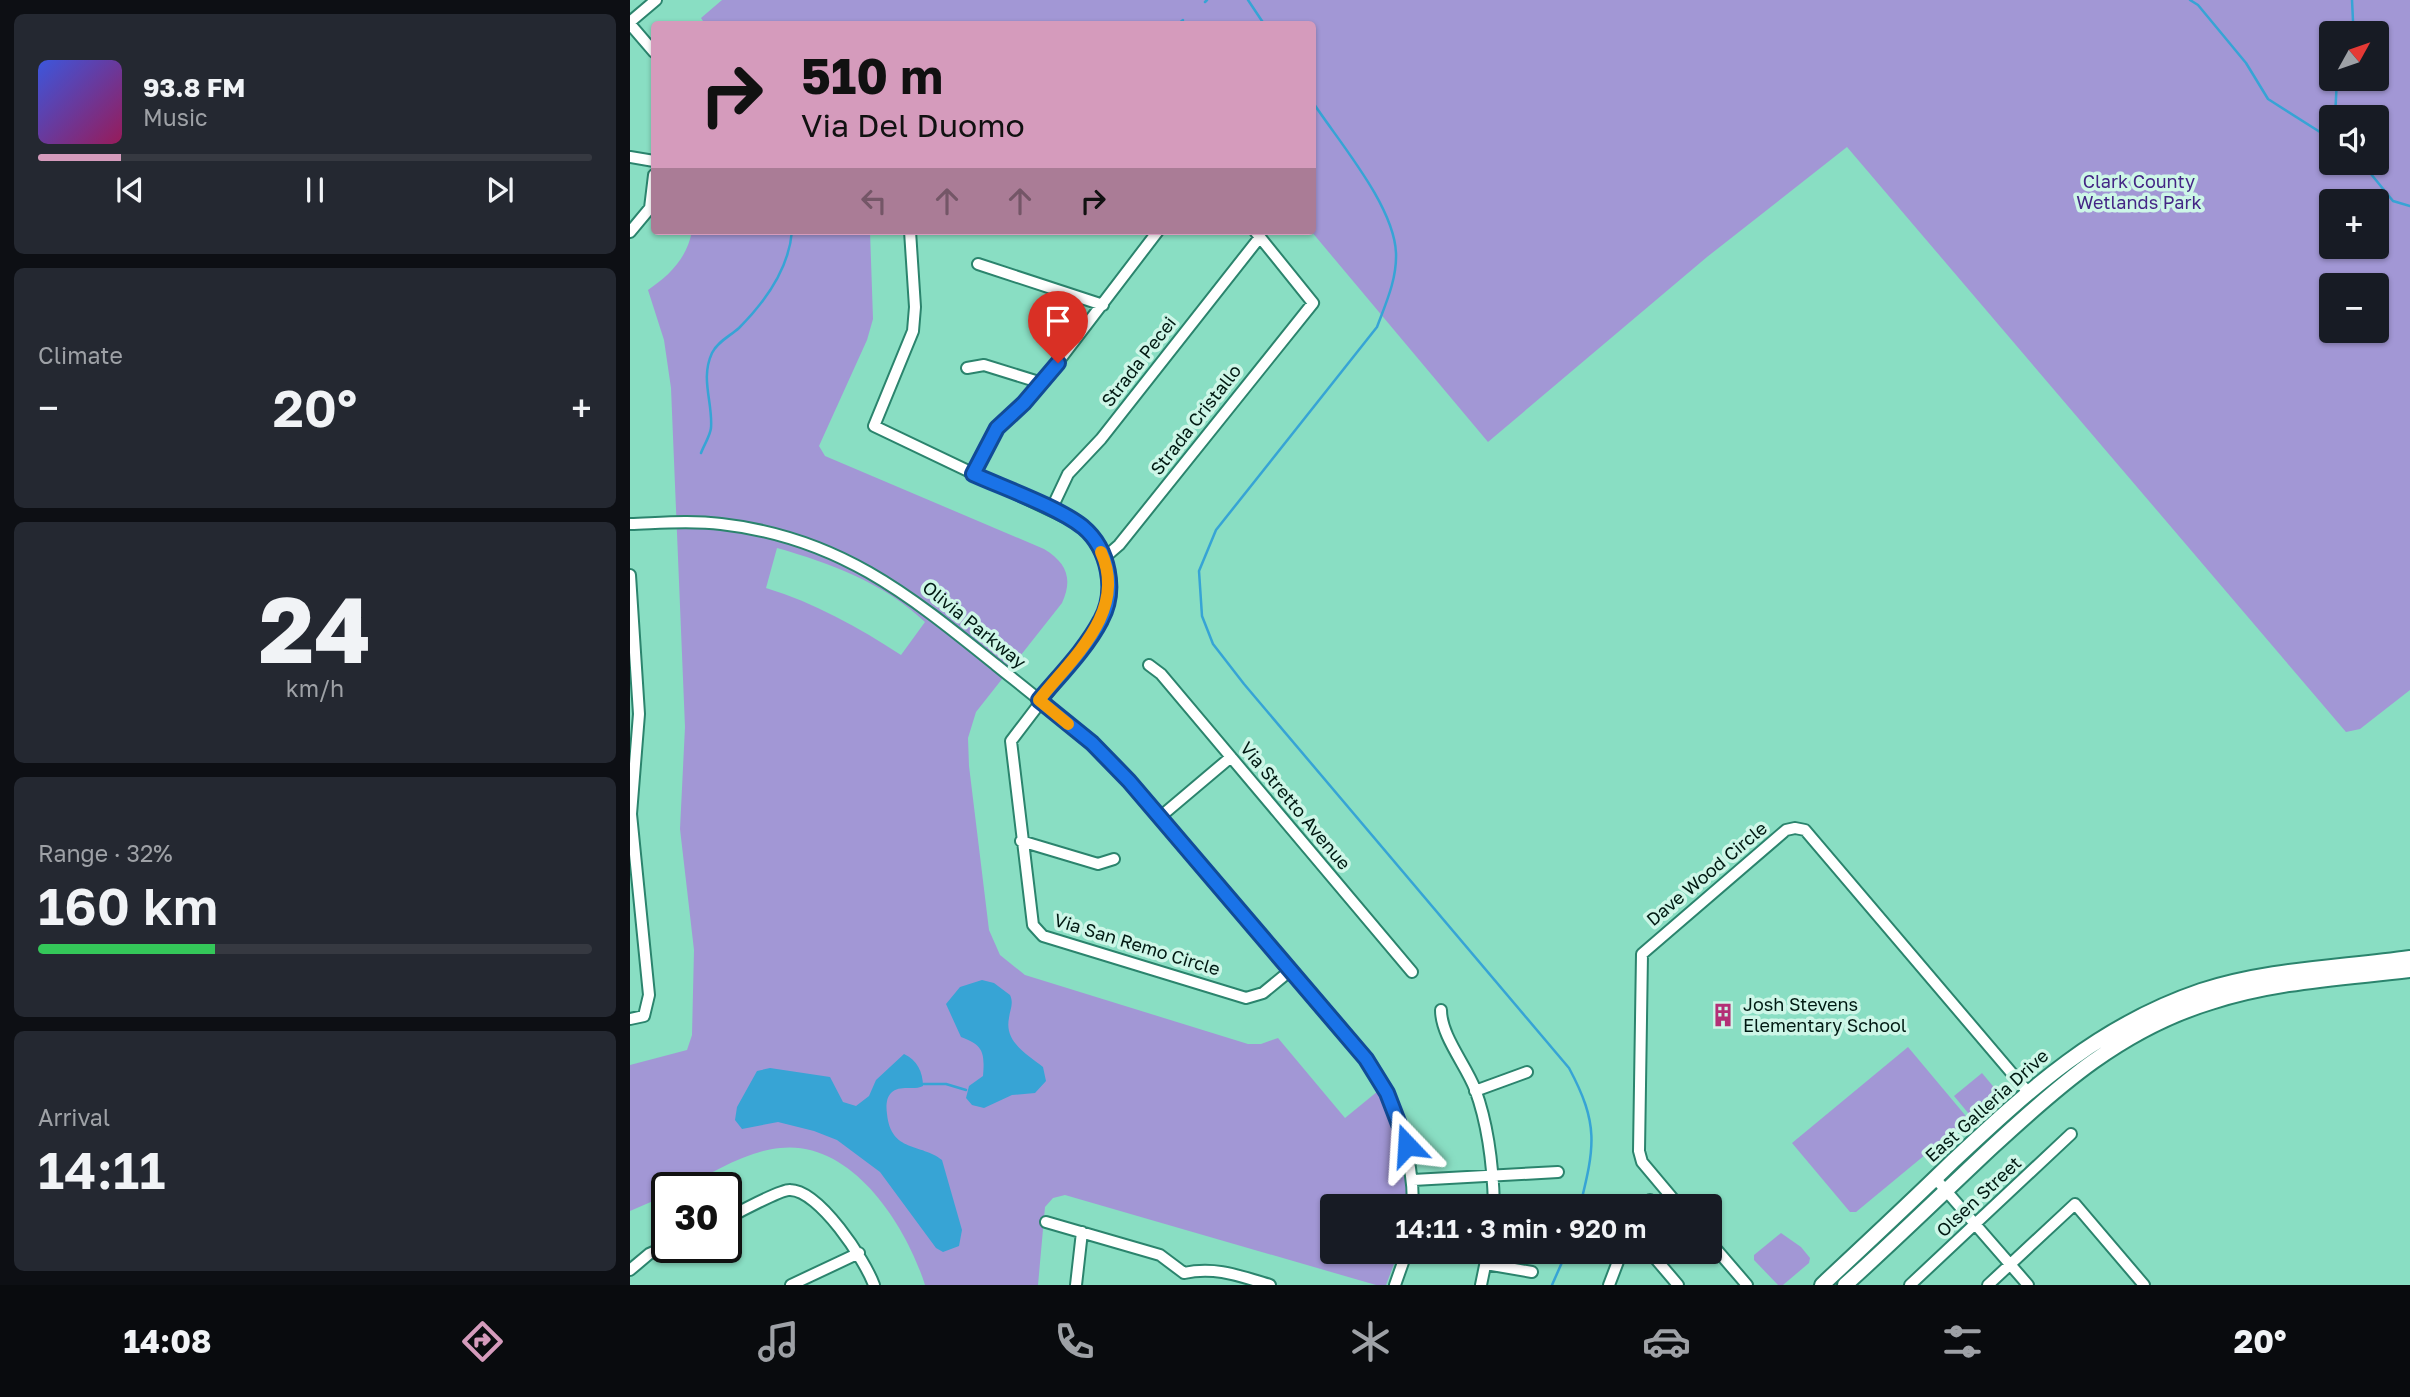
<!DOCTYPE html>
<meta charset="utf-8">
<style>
body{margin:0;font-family:"Golos Text",sans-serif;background:#242831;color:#f1f3f6;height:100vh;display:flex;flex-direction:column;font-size:26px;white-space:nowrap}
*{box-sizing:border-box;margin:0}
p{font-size:23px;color:#9ea1a6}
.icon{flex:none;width:38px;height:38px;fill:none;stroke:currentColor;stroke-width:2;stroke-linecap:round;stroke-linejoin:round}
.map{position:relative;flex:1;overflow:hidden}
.drawer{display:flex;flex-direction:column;gap:14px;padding:14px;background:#0d0f14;width:630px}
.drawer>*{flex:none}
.guide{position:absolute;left:21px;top:21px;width:665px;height:214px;border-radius:7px;box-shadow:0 2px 5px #0004;background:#d59bbc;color:#111;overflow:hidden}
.needle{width:46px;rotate:50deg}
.fabs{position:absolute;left:1689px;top:21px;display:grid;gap:14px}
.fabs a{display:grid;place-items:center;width:70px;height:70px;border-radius:7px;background:#171b24;box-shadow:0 2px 5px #0004;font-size:35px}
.speed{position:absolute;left:21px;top:1172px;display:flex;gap:14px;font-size:35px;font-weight:700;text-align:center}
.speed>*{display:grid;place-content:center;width:91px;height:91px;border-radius:50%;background:#171b24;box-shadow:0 2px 5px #0004;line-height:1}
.speed .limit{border:4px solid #111;border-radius:10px;background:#fff;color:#111}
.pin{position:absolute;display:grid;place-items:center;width:60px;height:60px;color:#fff;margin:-72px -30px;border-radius:50% 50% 50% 0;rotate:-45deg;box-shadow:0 0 7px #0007}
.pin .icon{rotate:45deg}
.me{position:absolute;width:77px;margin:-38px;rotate:340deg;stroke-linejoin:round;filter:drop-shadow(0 0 5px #0008)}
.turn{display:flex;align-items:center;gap:24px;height:147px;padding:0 35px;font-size:32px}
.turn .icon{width:91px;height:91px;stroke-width:2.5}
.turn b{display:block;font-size:49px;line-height:60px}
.lanes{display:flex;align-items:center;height:66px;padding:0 35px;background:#0003;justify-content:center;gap:35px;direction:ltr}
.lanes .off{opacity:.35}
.big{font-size:52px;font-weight:600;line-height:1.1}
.drawer .tile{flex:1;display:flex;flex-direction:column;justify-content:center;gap:10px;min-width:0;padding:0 24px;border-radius:10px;background:#242831}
.drawer .dial{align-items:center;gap:0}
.dial b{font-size:91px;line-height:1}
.song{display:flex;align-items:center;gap:21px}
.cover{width:84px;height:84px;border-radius:10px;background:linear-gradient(135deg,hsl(230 70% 55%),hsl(330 70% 35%))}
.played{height:7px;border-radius:4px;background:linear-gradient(90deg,#d59bbc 15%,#363941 15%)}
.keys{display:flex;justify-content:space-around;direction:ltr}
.heat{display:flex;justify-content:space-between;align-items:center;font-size:38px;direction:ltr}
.charge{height:10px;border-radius:5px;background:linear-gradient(90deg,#34c759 32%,#363941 0)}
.trip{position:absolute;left:690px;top:1194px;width:402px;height:70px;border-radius:7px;background:#171b24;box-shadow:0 2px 5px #0004;font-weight:600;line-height:70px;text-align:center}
.menu{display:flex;height:112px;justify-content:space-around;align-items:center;background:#090b0e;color:#9ea1a6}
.menu .icon{width:49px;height:49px}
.menu .current{color:#d59bbc}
.menu b{font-size:32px;color:#f1f3f6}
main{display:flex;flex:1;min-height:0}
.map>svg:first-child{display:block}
.green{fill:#a297d5;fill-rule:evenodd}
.water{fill:#37a4d5}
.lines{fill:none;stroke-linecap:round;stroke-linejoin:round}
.stream{stroke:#37a4d5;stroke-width:2.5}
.minor-casing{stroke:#2b846d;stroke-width:14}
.major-casing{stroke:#2b846d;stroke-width:18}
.minor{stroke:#fff;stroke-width:10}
.major{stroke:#fff;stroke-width:14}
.route-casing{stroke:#114b97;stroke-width:18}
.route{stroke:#1a73e8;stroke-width:12}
.slow{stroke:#f59e0b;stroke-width:12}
.labels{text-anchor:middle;stroke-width:7;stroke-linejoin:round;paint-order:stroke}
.park-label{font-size:18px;fill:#442685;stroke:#cdf6e7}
.street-label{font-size:18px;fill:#001912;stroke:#cdf6e7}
.poi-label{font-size:18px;fill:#001912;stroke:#cdf6e7;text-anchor:start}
</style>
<main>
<section class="drawer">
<div class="tile">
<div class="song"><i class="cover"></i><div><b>93.8 FM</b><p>Music</p></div></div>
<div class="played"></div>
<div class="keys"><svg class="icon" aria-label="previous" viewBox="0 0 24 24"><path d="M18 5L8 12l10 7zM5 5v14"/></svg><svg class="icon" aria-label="pause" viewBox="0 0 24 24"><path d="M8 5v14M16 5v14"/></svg><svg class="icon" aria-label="next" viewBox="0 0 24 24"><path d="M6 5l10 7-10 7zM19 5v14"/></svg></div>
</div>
<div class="tile"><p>Climate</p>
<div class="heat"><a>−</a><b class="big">20°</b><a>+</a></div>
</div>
<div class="tile dial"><b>24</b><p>km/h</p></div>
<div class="tile"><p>Range · 32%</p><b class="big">160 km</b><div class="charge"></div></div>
<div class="tile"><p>Arrival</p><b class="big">14:11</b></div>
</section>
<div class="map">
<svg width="1780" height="1285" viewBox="0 0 1780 1285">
<rect width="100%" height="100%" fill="#89dec3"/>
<path class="green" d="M92,0H1780V690L1730,729L1716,732L1217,147L1077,257L858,442L681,231L682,24H75L71,18ZM1746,33V79H1701V33ZM1746,117V163H1701V117ZM1746,201V247H1701V201ZM1701,285H1746V331H1701Z
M62,231H240L243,319L237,340L189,446L195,456L414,549C437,563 443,579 432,603L346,712L338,738L339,766L359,930L370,955L395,975L618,1044H631L648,1038L715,1118L748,1091C766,1127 781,1164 777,1206H702V1251H769L756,1285H746L435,1195L423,1198L415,1207L408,1285H295C276,1225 222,1140 150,1148C116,1151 81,1174 51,1188H37V1195L0,1211V1065L57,1050L62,1035L64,950L50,829L55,727L41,388L34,340L18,290C40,275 57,258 62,231ZM147,548C200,563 254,583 295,622L271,655C228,627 185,603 136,588Z
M1278,1047L1335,1115L1336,1121L1226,1212H1220L1162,1143Z
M1352,1073L1367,1091L1339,1114L1324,1096Z
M1151,1233L1171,1247L1180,1258L1179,1263L1153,1285H1148L1124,1260V1255Z"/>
<path class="water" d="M352,980L364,983L380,995C384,1004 380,1009 379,1018C374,1042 397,1054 413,1067L416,1081L405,1093L382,1095L354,1108L342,1105L336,1098L339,1086L353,1076C355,1052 353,1045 331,1037L316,1004L330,987Z
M274,1054C287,1060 293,1072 293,1086C284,1091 270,1084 261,1093C256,1098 256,1107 257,1114C261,1153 291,1143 312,1160L332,1230L329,1246L313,1252L306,1248L250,1172L207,1140L184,1131L148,1122L112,1129L105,1120L107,1107L127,1071L140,1068L200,1077L213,1102L226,1106L239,1096L246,1080Z"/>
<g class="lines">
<path class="stream" d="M618,0L634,24
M1560,0L1568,5L1616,63L1638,99L1701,139
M575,2L577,0
M548,24L553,20
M1720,33L1723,21L1722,0
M682,101C708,141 764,205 766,253C767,279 756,303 747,327L586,530L569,571L572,616L583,644L614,684L939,1068C969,1124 965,1146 950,1206
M1705,117L1707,79
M1732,163L1763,201L1780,206
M71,453C74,445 80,436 81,428C83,402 70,379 82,353C87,342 100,336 109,328C135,302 159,268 162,231
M293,1084H316L336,1090
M922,1285L937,1251"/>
<g class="minor-casing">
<path id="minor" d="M0,22L26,0
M0,24L24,52
M0,157L24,161
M280,231L285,307L283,331L244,426L443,521L461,535L474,558L480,583L476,610L464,632L381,741L403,925L413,936L616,998L633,993L661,970
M0,232L20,208L24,175
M348,264L473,305
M337,368L354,365L412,383
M343,474L367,428L412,383L528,231
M421,510L438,474L471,439L630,237
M0,524C30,523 61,520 91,524C208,537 278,594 366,665C412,702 459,738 499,781L736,1059C766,1104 783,1151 783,1206
M474,558L489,545L683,303L625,231
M0,575L9,714L1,814L19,995L14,1016L0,1019
M519,665L531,674L782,972
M530,817L601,757
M391,841L468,864L484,859
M811,1010C811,1036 836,1065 845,1089C859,1127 863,1166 864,1206
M845,1091L897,1072
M1305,1178L1398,1285
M783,1180L928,1172
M1014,1206L1020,1200
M1049,1206L1012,1162L1009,1151L1012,954L1156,830L1165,828L1175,830L1397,1091
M96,1219C107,1213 152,1189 160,1190C189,1190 235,1260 244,1285
M416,1222L530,1255L554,1273
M1080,1242L1117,1285
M1019,1251L1048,1285
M856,1264L902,1272
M0,1270L19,1254L37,1246
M554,1273C585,1266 610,1276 640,1285
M161,1285L229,1253
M446,1285L452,1232
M765,1285L777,1251
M851,1285L858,1251
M979,1285L992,1251
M1280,1285L1441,1134
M1358,1285L1445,1204L1514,1285"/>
</g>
<g class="major-casing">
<path id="major" d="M1192,1285C1236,1244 1280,1203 1323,1161C1400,1089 1468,1026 1571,991C1639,969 1709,968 1780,958
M1215,1285C1265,1240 1313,1193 1362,1147C1429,1085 1492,1029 1581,1002C1646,981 1713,978 1780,970"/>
</g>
<use href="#minor" class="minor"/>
<use href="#major" class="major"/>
</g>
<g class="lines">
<g class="route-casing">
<path id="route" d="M428,363L394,403L367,428L343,474C374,488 428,507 453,527C479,549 487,591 471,620C456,649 430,675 409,700L462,743L499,781L736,1059L757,1093L777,1145"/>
</g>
<use href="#route" class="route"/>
<path class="slow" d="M438,724L409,700C443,657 498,611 471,552"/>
</g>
<defs>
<g id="building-bare" transform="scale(1.89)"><path d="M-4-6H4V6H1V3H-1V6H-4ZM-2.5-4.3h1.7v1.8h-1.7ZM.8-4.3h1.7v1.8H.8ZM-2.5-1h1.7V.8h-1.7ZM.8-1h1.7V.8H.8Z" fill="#b32f76" stroke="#cdf6e7" stroke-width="2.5" paint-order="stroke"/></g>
</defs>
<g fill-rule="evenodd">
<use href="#building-bare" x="1093" y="1015"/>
</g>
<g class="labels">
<g class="park-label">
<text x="1509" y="188">Clark County<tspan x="1509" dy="21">Wetlands Park</tspan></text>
</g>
<g class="street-label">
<text transform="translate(509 362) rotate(-52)" y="6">Strada Pecei</text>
<text transform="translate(566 420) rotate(-52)" y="6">Strada Cristallo</text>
<text transform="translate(344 625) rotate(39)" y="6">Olivia Parkway</text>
<text transform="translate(665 806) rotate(50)" y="6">Via Stretto Avenue</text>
<text transform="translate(1077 874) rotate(-40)" y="6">Dave Wood Circle</text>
<text transform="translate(507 945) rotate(17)" y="6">Via San Remo Circle</text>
<text transform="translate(1357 1106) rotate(-42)" y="6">East Galleria Drive</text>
<text transform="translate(1349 1197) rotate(-43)" y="6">Olsen Street</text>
</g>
<g class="poi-label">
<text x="1113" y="1011">Josh Stevens<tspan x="1113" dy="21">Elementary School</tspan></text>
</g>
</g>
</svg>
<div class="fabs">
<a><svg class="needle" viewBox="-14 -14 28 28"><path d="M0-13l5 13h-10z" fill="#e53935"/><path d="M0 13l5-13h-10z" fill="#9ea1a6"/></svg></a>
<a><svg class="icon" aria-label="sound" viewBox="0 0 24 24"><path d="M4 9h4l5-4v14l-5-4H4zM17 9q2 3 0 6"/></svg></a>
<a>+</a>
<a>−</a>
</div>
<div class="speed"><div class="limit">30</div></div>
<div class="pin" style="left:428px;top:363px;background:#d93025"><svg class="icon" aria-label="arrive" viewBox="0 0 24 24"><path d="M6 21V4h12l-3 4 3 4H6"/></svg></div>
<svg class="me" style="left:777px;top:1145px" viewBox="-20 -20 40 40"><path d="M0-17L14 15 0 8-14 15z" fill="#1a73e8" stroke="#fff" stroke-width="4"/></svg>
<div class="trip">14:11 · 3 min · 920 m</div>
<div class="guide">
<div class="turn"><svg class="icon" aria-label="right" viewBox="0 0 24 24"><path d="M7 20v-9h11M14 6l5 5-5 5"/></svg><div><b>510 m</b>Via Del Duomo</div></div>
<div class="lanes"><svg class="icon off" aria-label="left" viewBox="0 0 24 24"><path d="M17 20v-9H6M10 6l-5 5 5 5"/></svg><svg class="icon off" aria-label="ahead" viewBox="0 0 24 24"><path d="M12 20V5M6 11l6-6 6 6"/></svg><svg class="icon off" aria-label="ahead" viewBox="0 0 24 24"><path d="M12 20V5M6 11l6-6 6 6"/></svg><svg class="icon" aria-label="right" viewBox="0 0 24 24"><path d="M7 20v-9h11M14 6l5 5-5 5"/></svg></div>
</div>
</div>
</main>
<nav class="menu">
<b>14:08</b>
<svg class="icon current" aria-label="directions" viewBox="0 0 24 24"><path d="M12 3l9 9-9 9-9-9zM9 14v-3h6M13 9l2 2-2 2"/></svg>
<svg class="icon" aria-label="music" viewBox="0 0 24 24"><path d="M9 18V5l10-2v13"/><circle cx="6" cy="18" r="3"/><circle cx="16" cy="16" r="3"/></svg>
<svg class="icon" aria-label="phone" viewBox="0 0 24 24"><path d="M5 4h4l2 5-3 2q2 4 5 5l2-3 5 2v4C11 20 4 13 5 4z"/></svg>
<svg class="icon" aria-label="climate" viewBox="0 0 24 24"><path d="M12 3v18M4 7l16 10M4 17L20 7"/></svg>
<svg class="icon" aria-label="car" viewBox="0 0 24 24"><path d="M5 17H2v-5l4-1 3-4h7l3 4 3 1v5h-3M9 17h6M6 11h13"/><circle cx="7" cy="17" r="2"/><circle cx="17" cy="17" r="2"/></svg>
<svg class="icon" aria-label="filters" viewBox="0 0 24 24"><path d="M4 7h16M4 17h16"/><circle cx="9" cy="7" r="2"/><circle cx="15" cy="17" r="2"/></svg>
<b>20°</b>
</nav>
